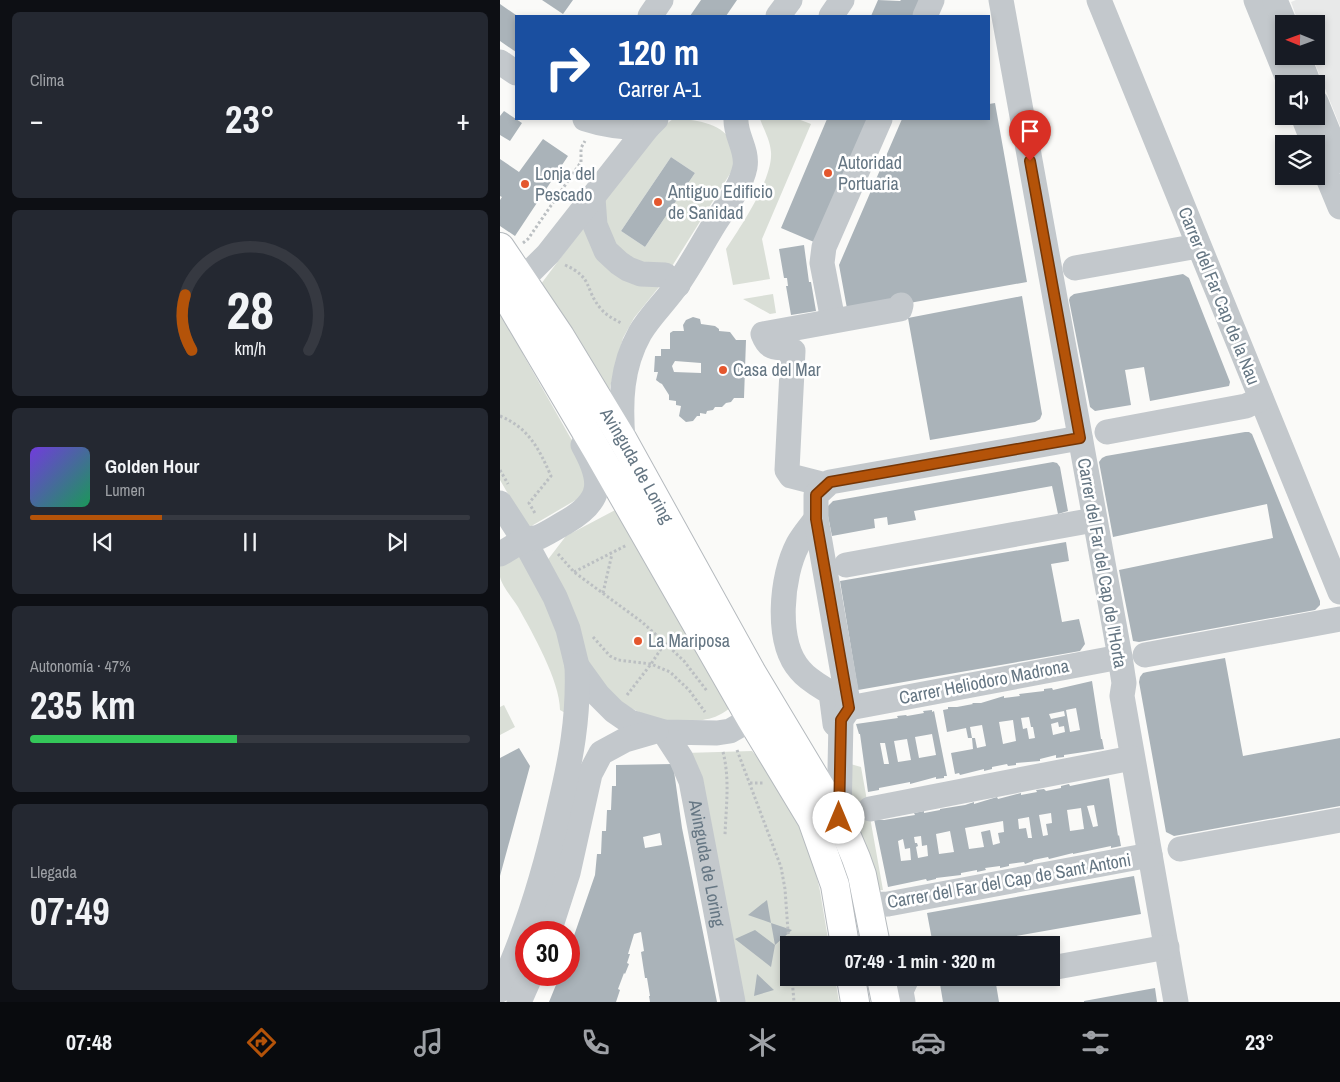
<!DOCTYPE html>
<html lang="es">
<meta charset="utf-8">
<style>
body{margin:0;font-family:"Archivo Narrow",sans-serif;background:#242831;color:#f1f3f6;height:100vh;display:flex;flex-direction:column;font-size:19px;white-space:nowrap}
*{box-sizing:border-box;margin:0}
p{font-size:16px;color:#9ea1a6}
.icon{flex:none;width:28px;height:28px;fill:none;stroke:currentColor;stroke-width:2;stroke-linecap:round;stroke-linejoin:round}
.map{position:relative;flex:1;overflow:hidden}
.panel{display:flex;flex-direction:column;gap:12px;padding:12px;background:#0d0f14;width:500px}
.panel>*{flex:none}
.top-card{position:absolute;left:15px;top:15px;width:475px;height:105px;border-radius:0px;box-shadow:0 2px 8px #0003;background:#1a4fa0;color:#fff;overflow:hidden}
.needle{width:32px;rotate:271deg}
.fabs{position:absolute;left:775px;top:15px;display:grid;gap:10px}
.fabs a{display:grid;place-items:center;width:50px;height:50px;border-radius:0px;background:#171b24;box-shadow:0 2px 8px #0003;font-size:25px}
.speed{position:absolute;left:15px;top:921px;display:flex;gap:10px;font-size:25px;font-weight:700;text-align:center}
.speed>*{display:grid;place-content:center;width:65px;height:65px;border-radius:50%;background:#171b24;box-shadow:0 2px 8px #0003;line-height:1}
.speed .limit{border:8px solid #d22;background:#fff;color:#111}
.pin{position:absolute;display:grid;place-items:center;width:42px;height:42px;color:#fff;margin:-51px -21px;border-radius:50% 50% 50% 0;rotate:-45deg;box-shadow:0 0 5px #0007}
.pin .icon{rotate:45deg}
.me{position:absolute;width:55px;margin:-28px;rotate:0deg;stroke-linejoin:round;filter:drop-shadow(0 0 4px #0008)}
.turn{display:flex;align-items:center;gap:18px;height:105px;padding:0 20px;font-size:22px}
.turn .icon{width:65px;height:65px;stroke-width:2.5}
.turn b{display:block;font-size:35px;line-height:42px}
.big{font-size:38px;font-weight:700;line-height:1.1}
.panel .card{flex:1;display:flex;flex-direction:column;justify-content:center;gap:8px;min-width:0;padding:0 18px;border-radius:8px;background:#242831}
.panel .dial{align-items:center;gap:0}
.dial svg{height:130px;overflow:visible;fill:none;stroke:#363941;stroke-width:7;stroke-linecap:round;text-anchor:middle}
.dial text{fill:#f1f3f6;stroke:none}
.song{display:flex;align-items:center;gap:15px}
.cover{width:60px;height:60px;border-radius:8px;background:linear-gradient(135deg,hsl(260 70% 55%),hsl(150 70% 35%))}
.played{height:5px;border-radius:2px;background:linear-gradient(90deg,#b45309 30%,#363941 30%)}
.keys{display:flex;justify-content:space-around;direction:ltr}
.heat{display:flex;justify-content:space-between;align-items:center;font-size:28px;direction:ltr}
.charge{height:8px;border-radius:4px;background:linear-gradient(90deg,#34c759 47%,#363941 0)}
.trip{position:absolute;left:280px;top:936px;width:280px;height:50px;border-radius:0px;background:#171b24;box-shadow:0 2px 8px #0003;font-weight:700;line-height:50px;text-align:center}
.menu{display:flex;height:80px;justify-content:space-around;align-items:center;background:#090b0e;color:#9ea1a6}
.menu .icon{width:35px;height:35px}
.menu .active{color:#b45309}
.menu b{font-size:22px;color:#f1f3f6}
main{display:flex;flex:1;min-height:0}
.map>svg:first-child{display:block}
.built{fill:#e8e9e9}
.green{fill:#dadfd7;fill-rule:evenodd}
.building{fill:#aab3b9;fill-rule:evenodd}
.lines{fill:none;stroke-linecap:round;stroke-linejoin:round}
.major-casing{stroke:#b5babe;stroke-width:30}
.path{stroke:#bbbfc2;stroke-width:3;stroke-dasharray:2.5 2.5;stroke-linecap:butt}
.minor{stroke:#c3c8cc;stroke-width:25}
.major{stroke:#fff;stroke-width:28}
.route-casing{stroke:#753606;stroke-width:12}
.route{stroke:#b45309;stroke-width:9}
.poi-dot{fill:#e4572e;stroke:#fff;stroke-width:2}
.labels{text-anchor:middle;stroke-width:5;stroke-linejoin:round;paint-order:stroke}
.poi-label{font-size:18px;fill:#657683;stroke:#fff;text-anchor:start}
.street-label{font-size:18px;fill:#657683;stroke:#fff}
</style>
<main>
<section class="panel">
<div class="card"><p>Clima</p>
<div class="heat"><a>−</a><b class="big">23°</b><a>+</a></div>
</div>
<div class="card dial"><svg viewBox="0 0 100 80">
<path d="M14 69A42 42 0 1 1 86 69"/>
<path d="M14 69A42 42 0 0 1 10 35" stroke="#b45309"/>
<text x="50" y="56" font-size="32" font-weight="700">28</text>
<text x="50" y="72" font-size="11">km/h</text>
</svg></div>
<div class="card">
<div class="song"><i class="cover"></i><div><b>Golden Hour</b><p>Lumen</p></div></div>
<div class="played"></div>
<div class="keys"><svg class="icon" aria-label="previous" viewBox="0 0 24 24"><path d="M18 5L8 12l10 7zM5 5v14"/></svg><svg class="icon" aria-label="pause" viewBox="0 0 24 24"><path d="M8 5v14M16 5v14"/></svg><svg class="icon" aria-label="next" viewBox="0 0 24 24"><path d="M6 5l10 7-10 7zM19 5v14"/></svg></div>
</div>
<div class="card"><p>Autonomía · 47%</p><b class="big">235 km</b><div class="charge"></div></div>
<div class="card"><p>Llegada</p><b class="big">07:49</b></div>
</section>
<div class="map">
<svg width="840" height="1002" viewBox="0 0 840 1002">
<rect width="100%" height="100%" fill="#fafaf8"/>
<path class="built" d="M796,0H840V126L812,56H816V24H799L791,2Z"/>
<path class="green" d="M173,119C192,119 221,122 231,141C234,147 236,154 238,161L159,287L134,318L123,338L107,399L41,284L154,133ZM171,157L195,173L145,247L121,231Z
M260,119H298L311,124L262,239L270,279L233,285L226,249C241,226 273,179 271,152C270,140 264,130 260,119Z
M273,294L276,313L270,314L243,299Z
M0,306L4,312L24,356L87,467L86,494L28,528L0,480Z
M119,508L233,705C218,720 202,721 181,721C149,721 122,707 101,683C88,668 80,647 73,629C64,607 55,584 46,562L66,536Z
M18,551L52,612L68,666L67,714L60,710C60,681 32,632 18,607C13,599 2,586 0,577C0,573 0,566 0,562Z
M4,705L15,727L0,735V707Z
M252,751L280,782L299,821L312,856L320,891L329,945H289V978H335L339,1002H228L185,753Z
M347,763L361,767L383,890H376L346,812Z"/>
<path class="building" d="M42,0H73L63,14Z
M201,0H237L226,16H190Z
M378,0L400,1L401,0H425L418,16H371Z
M0,4L16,15V52L0,41Z
M495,103L527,282L348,314L339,265L402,119H489V104Z
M4,111L22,123L10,141L0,135V116Z
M327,119H374L321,245L281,228Z
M43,139L68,156L15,236L0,226V200L2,197L0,196V159L19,172Z
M171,157L195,173L145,247L121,231Z
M304,245L309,282H311L316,311L291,315L286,286H288L287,278H284L279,249Z
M683,274L689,278L730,382L729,386L650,401L644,367L625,370L631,405L595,411L590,407L569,300L570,297L574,294Z
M522,296L542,414L540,419L535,422L430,440L408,318Z
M193,317L200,319L201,324L215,326L219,329V331L230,332L236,340H246L244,398H234L231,402L226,403L222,407H215L213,410L207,411L206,414L200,413V416H197L193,421L186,422L179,416L181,406L176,405V401L169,400V395L162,384L160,383L156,380L158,372H154L155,356H161V349H170V333L173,331H184L183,325L186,320ZM175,361L201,363V373L174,372L172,366Z
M745,432H749L752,434L820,601V605L815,610L639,642L633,641L619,570L773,538L767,504L613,537L599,462L602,458L606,456Z
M553,462L557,463L560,467L568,511L558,514L552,486L414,511L416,520L388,525L387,517L374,519L375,528L332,536L327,511V507L333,501Z
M566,542L569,561L551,564L562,622L579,619L585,644L580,651L358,690L340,581Z
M725,658L743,756L840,738V806L674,836L666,832L639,682L640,677L643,673L647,672Z
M592,681L601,739H602L604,749L564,755V757L556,758V755L540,759V761L516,763V765L508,766L507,764L492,767V769L484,771V769L460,775L459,773L455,774L451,753L473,749L472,738H475L477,748L486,746L482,725L470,727L472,738H468L466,728L447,732L443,710L448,709V707H457L473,704L472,703H481L504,696V698L520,696L519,694L544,691V689L552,688L553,690ZM576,708L580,730L570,732L566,710ZM564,711L565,716L551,719L549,714ZM529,717L531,727H533L535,738L529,739L527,728L523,729L521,718ZM513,720L516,741L503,744L499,722ZM558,722L559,727L564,726L565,732L553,735L551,724Z
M432,710V712L434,711L447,776H444V778L436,779V777L410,784V782L379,788V790L368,792L360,734H359L356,724L398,718L397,716L406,715L407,716L424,713L423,711ZM432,734L436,755L419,758L415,737ZM407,739L411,760L398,762L394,741ZM380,743H385L389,764H384Z
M19,748L30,766L0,876V758Z
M173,764L182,828L217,1002H150L149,996H150L147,978H145L141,952L144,951L141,932L134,934L128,954H130L127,963L129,964L125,974L124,973L118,989L120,990L116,1002H49L60,975H69V950L95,875L97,854H101L102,831H106L107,810H111L112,786H116V765ZM160,833L162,845L145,848L143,837Z
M609,778L618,836L619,835L621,846L611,848V846L573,854V853L549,859L548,857L533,860V861L525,864L524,862L509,864V866L500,868V866L485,868L486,870L477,872V870L461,873V875L436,878V879L427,881L426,879L388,887L374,819L384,820L415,815L414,813L424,811V813L440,810V809L465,805L474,802V804L497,797L498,799L521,793V795L537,792L536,790L544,789L546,791L561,788V786L569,784L570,786ZM594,805L598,826L593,827L587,806ZM581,808L584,829L570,831L567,810ZM551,813L552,823L546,824L548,835L543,836L539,815ZM529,817L532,838H528L526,828L519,829L518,819ZM503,821L504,832L498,833L500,843L493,845L490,830L481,832L484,847L469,849L465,828ZM450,831L454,852L439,854L436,834ZM421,836L422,846L427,845L428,856L418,858L416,847L418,846L417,843H415L414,837ZM403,839L405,849L410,848L411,860L401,861L398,841Z
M634,876L641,914L488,941L489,945H433L427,913Z
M267,900L271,923L248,915Z
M271,923L292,930L275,945Z
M255,930L275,945L271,967L235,939Z
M257,974L274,990L254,996Z
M439,978H495L499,1002H443Z
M655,988L657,1002H584V1001Z"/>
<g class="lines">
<g class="major-casing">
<g id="major">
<path id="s2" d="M0,247L60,336L123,440L252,673L339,818L356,858L362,875L376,945"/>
<path d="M0,286L98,452L251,719L312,820L335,885L345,945"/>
<path d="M351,978L355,1002"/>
<path d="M381,978L386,1002"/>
</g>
</g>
<path class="path" d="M23,243L28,239L81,162V148L85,141
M65,265C94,278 84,289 101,309C107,316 114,319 121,323
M0,416C29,428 39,449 51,476L29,503L36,515
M0,470L8,484
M58,554L74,572L142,622L165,643L184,661L207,691
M74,572L127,545
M103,593L112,554
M93,637L110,656L118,660L151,664L170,672L189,690L205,712
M127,695L151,664L165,643
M237,750L281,867L285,889L289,945
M223,752C230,779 226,807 225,835
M250,783H264
M292,978L294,1002"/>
<g class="minor">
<path d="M501,0L620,657L624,683L622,696L676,1002"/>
<path d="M599,0L840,592"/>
<path d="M756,0L790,84"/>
<path d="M775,0L785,24"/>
<path d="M150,16L161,0"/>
<path d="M278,16L290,0"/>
<path d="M331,16L342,0"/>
<path d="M425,16L432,0"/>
<path d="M798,56L809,84"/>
<path d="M0,62L16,73"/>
<path d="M816,102L840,161"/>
<path d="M803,116L814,144"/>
<path d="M85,119C106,126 124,128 147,128"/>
<path d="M816,149L840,207"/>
<path d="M93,198L95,225L106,251L119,263L128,269L141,274L165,275L178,285"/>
<path d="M575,268L698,246"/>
<path d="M13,297V292L17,285L48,254L147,128L156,119"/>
<path d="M330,321L331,310L322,263L324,247L380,119"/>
<path d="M607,432L746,406L761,399"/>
<path d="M123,440C120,402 121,367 140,333C150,316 166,301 177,285C191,265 202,244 215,223C226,206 241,187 245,167C248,150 235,135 236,119"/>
<path d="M326,485L291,476L287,470L293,351C280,343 271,355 263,334L400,309L401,305"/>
<path d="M0,503L24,540L55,597L68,629L77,666L98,695L114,711L130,722L164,732L217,733L230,731L251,719L257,700"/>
<path d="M316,519C310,527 303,535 298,544C281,576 275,642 300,670C308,680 320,686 331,693L335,724"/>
<path d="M0,554C8,550 16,544 24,540C28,539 34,538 39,537C48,533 57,527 66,522C104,500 103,481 83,445"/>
<path d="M346,565L594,520"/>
<path d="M645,655L840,619"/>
<path d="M349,708L620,657"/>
<path id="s1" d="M164,732L181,758L191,781L233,1002"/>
<path d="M370,809L632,758"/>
<path d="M339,818L341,720L349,708L316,519V495L330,482L580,438"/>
<path d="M680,849L840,820"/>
<path d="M369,905L388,904L650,855"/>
<path d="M49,932L68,873L90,774L101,753L125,740L156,731"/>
<path d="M551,968L667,947"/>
<path d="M0,990C27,932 45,871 59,809C71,759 79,718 77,666"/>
<path d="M19,1002L31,975"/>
<path d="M403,1002L401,991L407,978"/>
</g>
<use href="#major" class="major"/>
</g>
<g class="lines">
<g class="route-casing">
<path id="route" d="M339,818L341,720L349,708L316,519V495L330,482L580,438L530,161"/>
</g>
<use href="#route" class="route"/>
</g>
<g class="poi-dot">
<circle cx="328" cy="173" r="5"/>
<circle cx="25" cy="184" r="5"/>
<circle cx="158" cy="202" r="5"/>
<circle cx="223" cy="370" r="5"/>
<circle cx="138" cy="641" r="5"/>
</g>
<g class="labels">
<g class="poi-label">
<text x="338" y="169">Autoridad<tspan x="338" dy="21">Portuaria</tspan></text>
<text x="35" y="180">Lonja del<tspan x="35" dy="21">Pescado</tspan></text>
<text x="168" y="198">Antiguo Edificio<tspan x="168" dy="21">de Sanidad</tspan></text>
<text x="233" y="376">Casa del Mar</text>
<text x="148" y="647">La Mariposa</text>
</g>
<g class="street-label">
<text transform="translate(719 296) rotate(68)" y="6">Carrer del Far Cap de la Nau</text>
<text dy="6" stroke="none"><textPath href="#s2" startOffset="258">Avinguda de Loring</textPath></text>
<text transform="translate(602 563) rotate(80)" y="6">Carrer del Far del Cap de l'Horta</text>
<text transform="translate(484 682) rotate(-11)" y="6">Carrer Heliodoro Madrona</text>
<text dy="6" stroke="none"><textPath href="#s1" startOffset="140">Avinguda de Loring</textPath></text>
<text transform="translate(509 881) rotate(-10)" y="6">Carrer del Far del Cap de Sant Antoni</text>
</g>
</g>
</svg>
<div class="fabs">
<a><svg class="needle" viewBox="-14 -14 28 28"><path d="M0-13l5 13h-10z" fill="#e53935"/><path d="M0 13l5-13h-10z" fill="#9ea1a6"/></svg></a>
<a><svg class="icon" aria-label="sound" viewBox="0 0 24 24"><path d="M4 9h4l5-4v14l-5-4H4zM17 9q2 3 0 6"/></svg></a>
<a><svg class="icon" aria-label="layers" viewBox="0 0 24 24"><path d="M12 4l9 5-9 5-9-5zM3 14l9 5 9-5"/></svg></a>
</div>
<div class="speed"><div class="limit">30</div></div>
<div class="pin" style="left:530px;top:161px;background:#d93025"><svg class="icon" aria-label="arrive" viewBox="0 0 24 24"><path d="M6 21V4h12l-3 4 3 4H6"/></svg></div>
<svg class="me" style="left:339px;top:818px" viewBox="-20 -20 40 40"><circle r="19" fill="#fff"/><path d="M0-13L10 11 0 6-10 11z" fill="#b45309"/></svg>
<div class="trip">07:49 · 1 min · 320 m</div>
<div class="top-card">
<div class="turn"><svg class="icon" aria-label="right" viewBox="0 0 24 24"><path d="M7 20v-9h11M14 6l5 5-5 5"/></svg><div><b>120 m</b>Carrer A-1</div></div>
</div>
</div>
</main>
<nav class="menu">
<b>07:48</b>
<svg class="icon active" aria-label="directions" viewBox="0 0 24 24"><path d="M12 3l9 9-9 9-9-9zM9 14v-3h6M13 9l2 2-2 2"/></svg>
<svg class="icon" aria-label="music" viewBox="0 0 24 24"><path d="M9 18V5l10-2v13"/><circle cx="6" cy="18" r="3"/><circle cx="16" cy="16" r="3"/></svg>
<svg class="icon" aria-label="phone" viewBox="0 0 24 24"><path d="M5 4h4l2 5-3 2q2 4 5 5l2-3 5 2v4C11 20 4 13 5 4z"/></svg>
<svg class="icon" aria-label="climate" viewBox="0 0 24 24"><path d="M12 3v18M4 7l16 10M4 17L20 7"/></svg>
<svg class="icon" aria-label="car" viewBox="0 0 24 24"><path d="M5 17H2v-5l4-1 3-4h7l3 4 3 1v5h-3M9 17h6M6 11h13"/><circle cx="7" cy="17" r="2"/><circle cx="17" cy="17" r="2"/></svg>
<svg class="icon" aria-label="filters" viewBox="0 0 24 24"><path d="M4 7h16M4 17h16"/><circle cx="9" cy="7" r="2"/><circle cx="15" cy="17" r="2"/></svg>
<b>23°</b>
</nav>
